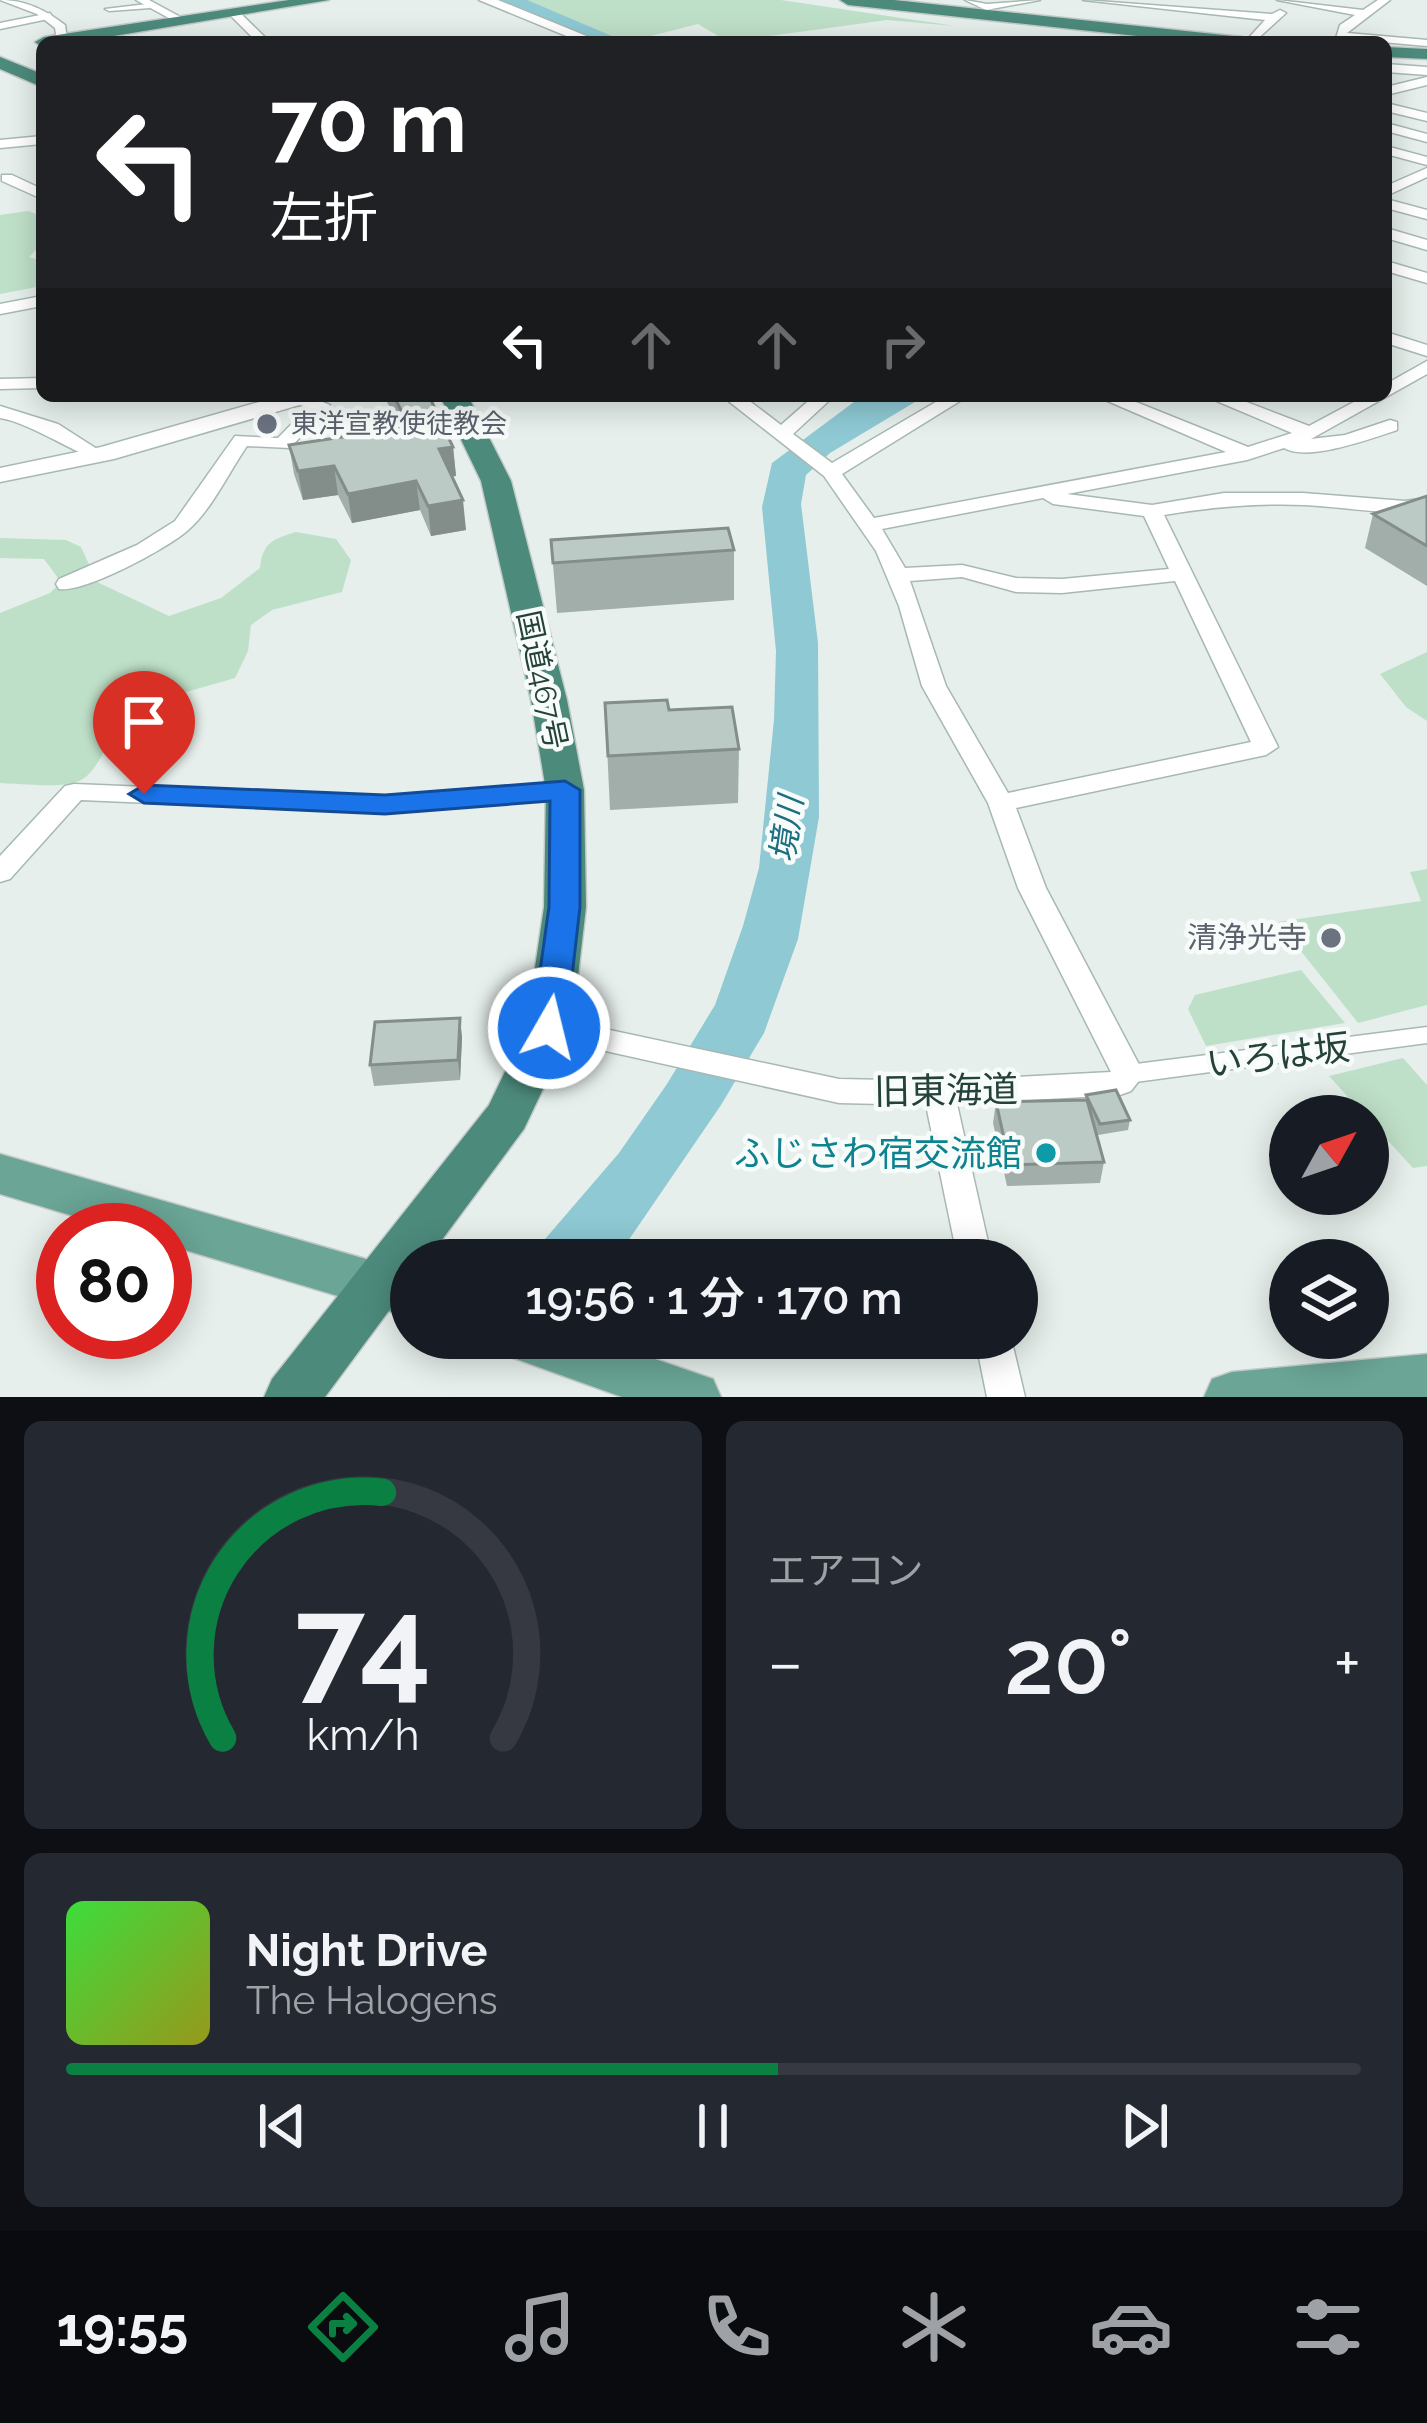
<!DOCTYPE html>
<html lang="ja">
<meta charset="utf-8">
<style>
body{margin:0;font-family:Raleway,"Noto Sans JP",sans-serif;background:#242831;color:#f1f3f6;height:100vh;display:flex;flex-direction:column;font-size:45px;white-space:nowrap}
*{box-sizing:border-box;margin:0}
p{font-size:39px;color:#9ea1a6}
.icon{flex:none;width:66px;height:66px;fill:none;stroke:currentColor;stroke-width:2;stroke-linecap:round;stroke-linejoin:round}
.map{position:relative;height:1397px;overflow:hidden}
.panel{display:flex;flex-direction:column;gap:24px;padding:24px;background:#0d0f14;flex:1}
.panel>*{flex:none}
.guide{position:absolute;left:36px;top:36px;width:1356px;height:366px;border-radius:18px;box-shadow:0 6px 30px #0003;background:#202124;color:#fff;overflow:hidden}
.needle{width:78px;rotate:50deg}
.controls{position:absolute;left:1269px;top:1095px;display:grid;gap:24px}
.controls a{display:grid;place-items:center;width:120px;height:120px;border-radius:50%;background:#171b24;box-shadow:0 6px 30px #0003;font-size:60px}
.speed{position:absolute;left:36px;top:1203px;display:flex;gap:24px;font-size:60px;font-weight:700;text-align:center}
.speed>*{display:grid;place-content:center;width:156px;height:156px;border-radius:50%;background:#171b24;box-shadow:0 6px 30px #0003;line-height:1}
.speed .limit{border:18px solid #d22;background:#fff;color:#111}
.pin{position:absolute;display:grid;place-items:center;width:102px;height:102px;color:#fff;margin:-123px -51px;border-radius:50% 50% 50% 0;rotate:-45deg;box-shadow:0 0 12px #0007}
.pin .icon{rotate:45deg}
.me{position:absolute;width:132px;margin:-66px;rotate:8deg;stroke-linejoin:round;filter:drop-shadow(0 0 9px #0008)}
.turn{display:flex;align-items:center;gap:42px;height:252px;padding:0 36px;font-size:54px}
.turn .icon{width:156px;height:156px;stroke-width:2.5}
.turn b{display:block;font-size:84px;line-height:102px}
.lanes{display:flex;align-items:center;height:114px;padding:0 36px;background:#0003;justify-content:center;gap:60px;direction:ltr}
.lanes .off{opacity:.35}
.big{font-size:90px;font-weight:600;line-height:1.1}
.panel .tile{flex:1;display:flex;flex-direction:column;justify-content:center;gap:18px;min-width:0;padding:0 42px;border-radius:18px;background:#242831}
.panel .dial{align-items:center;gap:0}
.dial svg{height:312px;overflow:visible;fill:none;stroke:#363941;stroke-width:7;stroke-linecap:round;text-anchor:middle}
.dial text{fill:#f1f3f6;stroke:none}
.song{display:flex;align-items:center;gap:36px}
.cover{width:144px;height:144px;border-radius:18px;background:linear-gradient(135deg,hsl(120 70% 55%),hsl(60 70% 35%))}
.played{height:12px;border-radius:6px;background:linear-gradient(90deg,#0b8043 55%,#363941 55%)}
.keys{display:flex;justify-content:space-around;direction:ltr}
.heat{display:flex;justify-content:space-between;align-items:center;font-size:66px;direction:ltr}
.panel .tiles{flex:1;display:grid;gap:24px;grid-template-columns:1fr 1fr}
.tile:last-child{grid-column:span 2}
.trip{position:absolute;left:390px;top:1239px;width:648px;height:120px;border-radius:60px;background:#171b24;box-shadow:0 6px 30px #0003;font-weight:600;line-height:120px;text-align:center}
.menu{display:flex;height:192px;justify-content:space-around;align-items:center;background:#090b0e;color:#9ea1a6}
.menu .icon{width:84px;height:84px}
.menu .on{color:#0b8043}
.menu b{font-size:54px;color:#f1f3f6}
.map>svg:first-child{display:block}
.green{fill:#bfe0c8}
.water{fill:#8ec9d4}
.pier{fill:#e6efeb}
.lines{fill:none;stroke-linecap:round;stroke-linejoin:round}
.river{fill:#8ec9d4;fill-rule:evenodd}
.pedestrian-casing{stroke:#a8b8b2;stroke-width:3}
.minor-casing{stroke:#a8b8b2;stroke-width:3}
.tertiary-casing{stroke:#a8b8b2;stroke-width:3}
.primary-casing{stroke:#c2cac8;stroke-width:3}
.trunk-casing{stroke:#c2cac8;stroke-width:3}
.pedestrian{fill:#fff;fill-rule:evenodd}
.minor{fill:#fff;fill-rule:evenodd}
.tertiary{fill:#fff;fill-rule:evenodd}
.primary{fill:#6aa596;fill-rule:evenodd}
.trunk{fill:#4c8a7c;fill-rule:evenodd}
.wall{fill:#a1aea9}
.shaded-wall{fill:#838d89}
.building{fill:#bbcac4;stroke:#838d89;stroke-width:3}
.route{fill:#1a73e8;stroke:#114b97;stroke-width:3}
.worship-dot{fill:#6b7280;stroke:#f7fbf9;stroke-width:4.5}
.culture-dot{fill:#0f9aa8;stroke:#f7fbf9;stroke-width:4.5}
.labels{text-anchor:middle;stroke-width:9;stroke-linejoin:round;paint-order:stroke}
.far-worship-label{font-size:27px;fill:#5b616d;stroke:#f7fbf9;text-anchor:start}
.street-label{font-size:30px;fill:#24423a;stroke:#f7fbf9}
.worship-label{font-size:30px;fill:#5b616d;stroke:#f7fbf9;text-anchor:end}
.water-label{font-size:33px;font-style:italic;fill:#1c6f80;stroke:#f7fbf9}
.near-street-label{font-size:36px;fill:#24423a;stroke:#f7fbf9}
.near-culture-label{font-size:36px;fill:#0d838f;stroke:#f7fbf9;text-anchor:end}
</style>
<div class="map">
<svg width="1427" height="1397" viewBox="0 0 1427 1397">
<rect width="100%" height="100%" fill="#e6efeb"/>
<path class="green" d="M512,0H781L955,26L887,20L741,40L720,37L698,24L627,42Z
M28,211L42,216V244L29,257L42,261V286L0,294V215Z
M296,532L336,539L351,560L342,592L272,610L251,625L248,651L235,678L130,708C79,788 103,789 0,783V613L50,593L61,582L44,559L0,558V538L66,540L81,547L97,582L169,616L221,598L260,568C263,542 273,539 296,532Z
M1427,652V721L1406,707L1380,674Z
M1427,869V1005L1358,1023L1278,922L1421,901L1410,872Z
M1301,970L1345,1023L1206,1046L1188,1009L1195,995Z
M1403,1058L1427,1085V1166L1413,1168L1329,1076Z"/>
<path class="water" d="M862,396H925L830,453L806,475L801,504L818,643L819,817L798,939L764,1033L721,1105L615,1260H527L619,1153L667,1084L715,1005L743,926L759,868L774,720L776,651L762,507L772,463Z"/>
<path class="pier" d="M476,1338H568L530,1394L454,1370Z"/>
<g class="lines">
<path class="river" d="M496,0H527L626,42H593Z"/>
<g class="pedestrian-casing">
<path id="pedestrian" d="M147,4L150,8L109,11L105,9Z
M50,13L53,18L0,29V23Z
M1427,1027V1043L1128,1083L1120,1080L1116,1074L1120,1068L1128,1065Z"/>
</g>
<g class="minor-casing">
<path id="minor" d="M0,0C26,0 45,10 65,25L67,39L57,41L55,28L37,14Z
M136,0H149L186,20L176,22Z
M965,0L987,4L1040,0L986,10Z
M1083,0L1272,14L1280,10L1286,13L1254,42H1245L1265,20Z
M1277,0L1363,10L1378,0H1390L1347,33L1427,40V46L1336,38L1340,25L1355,15Z
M229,10H237L270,42H257L229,14Z
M1386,64L1427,67V75L1386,72Z
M1427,77V85L1386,95V87Z
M1386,103L1427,113V121L1386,111Z
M1386,123L1427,134V142L1386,131Z
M42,136V144L0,148V140Z
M1386,146L1427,157V165L1386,154Z
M1427,168V177L1386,196V186Z
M2,175H12L42,189V199L2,181Z
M1386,199L1427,210V219L1386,208Z
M1386,228L1427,240V250L1386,238Z
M1386,261L1427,273V283L1386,271Z
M42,296V306L0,314V304Z
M1386,332L1427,345V356L1386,343Z
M1427,361V374L1311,439L1345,435L1390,420L1397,422V430C1370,439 1308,462 1284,448L1247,460L1067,494L1152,505L1224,493H1303L1405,501L1427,498V510C1386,516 1346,507 1305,505C1257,503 1211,507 1164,515L1278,747L1266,755L1016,808L1046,888L1144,1074L1131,1091L1120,1095L957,1104L992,1260H958L926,1105L839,1103L538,1036L534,1028L538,1020L549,1017L839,1079L939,1081L1111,1072L1018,888L988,803L922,686L899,606L876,551L824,476L722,396H743L781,425L814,396H834L793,434L832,463L946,396H968L842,474L874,518L1226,452L1096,396H1121L1248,447L1292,433L1205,396H1231L1309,426L1365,396H1386V384ZM1043,498L1053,504L1144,516L1169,569L1062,579L1016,578L962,565L905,568L882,529ZM962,577L1016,592L1062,593L1175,581L1251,742L1008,793L946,686L910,581Z
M42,378V388L0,389V379Z
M264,396H282V397L273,402Z
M286,396H308L330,405L290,448L247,446C229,472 211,511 187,531C166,549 85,593 59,589L56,584L59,579L137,545L175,521L235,436L278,438L308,407L288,402Z
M0,406L58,424L108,456L105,460C87,462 33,423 0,418Z
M565,782L574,784L578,790L574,796L385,813L81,800L10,879L0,882V856L65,786L74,784L385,797Z
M975,1338H1011L1025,1397H987Z"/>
</g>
<g class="tertiary-casing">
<path id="tertiary" d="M479,0H498L601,42H581Z
M280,396H316L313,401L114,459L0,482V468L101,447Z"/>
</g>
<g class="primary-casing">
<path id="primary" d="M0,1154L411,1272V1318L165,1244V1230H120L0,1194Z
M497,1338H594L713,1379L721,1397H622L505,1355Z
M1427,1354V1397H1204L1212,1379L1232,1372Z"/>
</g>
<g class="trunk-casing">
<path id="trunk" d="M289,0H329L78,42H42V47L35,42L44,37Z
M840,0H894L1242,37L1251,42H1193L848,5Z
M1386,47L1427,49V59L1386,57Z
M0,57L42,74V87L0,69Z
M440,396H468L511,481L567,700L584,790L586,907L572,1028L524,1129L427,1260H411V1281L325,1397H264L272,1379L489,1105L526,1028L544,907L546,790L531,700L481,481Z"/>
</g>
<use href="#pedestrian" class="pedestrian"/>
<use href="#minor" class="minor"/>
<use href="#tertiary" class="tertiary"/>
<use href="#primary" class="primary"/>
<use href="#trunk" class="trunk"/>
</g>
<path class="wall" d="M374,396H419L453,447L456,476H452L466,530L431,536L420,510L352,523L338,495L303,500L294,474L289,445L400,428L385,398L376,400Z
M1427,496V586L1365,548L1373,514Z
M551,540L734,550V600L557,613Z
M605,703L669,710L739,749L738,803L610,810Z
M460,1018L462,1038L460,1080L374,1086L370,1065Z
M1086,1095L1130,1120L1128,1130L1098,1135L1094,1127L1104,1162L1100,1183L1007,1186L993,1123L996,1102L1085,1100Z"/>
<path class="shaded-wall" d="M453,447L456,476L442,478L439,449Z
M334,466L338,495L303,500L298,471Z
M416,481L420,510L352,523L348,494Z
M463,500L466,530L431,536L428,506Z
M460,1018L462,1038L460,1080L458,1060Z"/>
<path class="building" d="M394,396H419L421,400L430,398L453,447L439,449L463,500L428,506L416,481L348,494L334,466L298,471L289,445L409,427Z
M1427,496V546L1373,514Z
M728,528L734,550L553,563L551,540Z
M667,700L669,710L732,707L739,749L608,756L605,703Z
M460,1018L458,1060L370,1065L375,1022Z
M1116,1090L1130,1120L1100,1124L1086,1095Z
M1087,1100L1104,1162L1010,1165L996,1102Z"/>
<path class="route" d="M565,781L580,790V907L566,1028L561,1037L549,1041L537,1037L532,1028L549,907L550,801L385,814L144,803L129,794L144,785L385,795Z"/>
<g class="worship-dot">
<circle cx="267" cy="424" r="12"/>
<circle cx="1331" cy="938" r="12"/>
</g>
<circle class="culture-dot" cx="1046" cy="1153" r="12"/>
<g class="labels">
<g class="far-worship-label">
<text x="291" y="433">東洋宣教使徒教会</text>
</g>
<g class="street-label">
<text transform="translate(542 680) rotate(78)" y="10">国道467号</text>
</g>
<g class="worship-label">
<text x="1307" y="948">清浄光寺</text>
</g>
<g class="water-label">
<text transform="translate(786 829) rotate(-82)" y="12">境川</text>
</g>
<g class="near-street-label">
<text transform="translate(1278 1055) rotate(-7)" y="13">いろは坂</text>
<text transform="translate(946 1090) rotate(-1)" y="13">旧東海道</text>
</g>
<g class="near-culture-label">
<text x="1022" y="1166">ふじさわ宿交流館</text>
</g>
</g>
</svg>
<div class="controls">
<a><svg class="needle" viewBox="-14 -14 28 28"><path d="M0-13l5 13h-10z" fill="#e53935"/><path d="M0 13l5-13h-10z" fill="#9ea1a6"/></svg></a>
<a><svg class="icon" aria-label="layers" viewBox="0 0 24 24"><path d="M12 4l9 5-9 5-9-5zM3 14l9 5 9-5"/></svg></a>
</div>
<div class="speed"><div class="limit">80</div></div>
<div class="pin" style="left:144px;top:794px;background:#d93025"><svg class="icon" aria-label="arrive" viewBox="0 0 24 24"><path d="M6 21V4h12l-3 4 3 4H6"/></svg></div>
<svg class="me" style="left:549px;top:1028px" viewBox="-20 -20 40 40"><circle r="17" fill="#1a73e8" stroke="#fff" stroke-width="3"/><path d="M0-11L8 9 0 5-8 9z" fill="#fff"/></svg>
<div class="trip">19:56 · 1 分 · 170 m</div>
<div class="guide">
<div class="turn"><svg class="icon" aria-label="left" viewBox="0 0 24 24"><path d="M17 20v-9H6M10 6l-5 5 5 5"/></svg><div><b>70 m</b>左折</div></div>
<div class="lanes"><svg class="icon" aria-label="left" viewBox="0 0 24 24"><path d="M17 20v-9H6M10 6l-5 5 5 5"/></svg><svg class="icon off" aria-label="ahead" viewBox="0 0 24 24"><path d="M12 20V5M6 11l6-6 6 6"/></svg><svg class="icon off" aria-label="ahead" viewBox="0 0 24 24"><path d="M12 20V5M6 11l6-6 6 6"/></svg><svg class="icon off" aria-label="right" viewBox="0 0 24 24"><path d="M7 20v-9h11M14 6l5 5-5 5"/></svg></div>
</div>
</div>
<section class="panel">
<div class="tiles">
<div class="tile dial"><svg viewBox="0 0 100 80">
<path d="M14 69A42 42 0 1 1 86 69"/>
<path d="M14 69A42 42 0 0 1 55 6" stroke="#0b8043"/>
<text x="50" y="56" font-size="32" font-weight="700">74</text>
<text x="50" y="72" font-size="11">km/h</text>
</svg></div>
<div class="tile"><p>エアコン</p>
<div class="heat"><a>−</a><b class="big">20°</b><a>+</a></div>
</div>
<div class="tile">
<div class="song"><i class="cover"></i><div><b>Night Drive</b><p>The Halogens</p></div></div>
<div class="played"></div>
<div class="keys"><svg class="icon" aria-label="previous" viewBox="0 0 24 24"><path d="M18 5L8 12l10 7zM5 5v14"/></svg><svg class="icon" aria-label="pause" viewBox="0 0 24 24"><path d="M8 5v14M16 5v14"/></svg><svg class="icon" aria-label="next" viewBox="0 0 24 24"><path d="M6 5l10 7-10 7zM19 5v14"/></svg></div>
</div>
</div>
</section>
<nav class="menu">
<b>19:55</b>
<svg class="icon on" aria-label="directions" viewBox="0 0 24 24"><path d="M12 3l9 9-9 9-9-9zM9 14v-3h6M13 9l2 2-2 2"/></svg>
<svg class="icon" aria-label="music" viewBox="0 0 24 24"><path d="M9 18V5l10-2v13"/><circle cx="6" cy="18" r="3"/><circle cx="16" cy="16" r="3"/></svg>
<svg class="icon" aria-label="phone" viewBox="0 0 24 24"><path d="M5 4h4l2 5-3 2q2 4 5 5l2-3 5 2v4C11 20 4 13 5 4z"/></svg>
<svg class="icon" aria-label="climate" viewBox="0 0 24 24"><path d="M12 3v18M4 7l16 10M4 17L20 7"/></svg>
<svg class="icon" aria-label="car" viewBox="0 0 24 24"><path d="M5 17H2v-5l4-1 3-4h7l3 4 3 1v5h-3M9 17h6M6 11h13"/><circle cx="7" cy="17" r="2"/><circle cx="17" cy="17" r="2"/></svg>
<svg class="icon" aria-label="filters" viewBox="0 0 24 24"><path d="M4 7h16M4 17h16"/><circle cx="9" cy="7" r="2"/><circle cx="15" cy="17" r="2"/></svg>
</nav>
